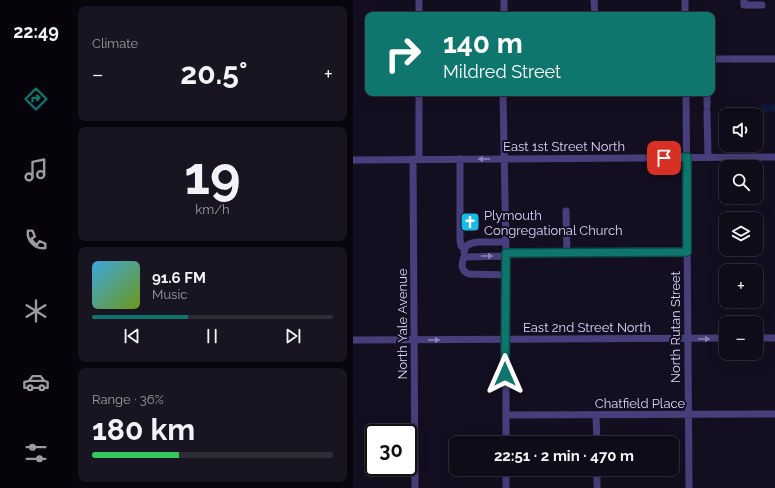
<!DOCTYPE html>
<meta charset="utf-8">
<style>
body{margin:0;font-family:Raleway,sans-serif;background:#181421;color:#f1f3f6;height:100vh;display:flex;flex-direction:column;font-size:15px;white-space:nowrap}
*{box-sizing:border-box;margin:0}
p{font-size:13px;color:#9b9ba2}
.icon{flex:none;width:22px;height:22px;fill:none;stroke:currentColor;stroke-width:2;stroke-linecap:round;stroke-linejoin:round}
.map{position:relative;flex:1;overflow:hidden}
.sheet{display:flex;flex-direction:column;gap:6px;padding:6px;background:#08060d;width:281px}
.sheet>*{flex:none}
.hud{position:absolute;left:12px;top:12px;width:350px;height:84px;border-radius:8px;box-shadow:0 4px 16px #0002,0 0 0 1px #2f2b37;background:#0f766e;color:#fff;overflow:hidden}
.fabs{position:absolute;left:366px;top:108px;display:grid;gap:8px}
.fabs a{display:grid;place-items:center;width:44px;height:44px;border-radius:8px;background:#0f0b18;box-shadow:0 4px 16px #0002,0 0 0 1px #2f2b37;font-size:20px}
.speed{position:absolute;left:12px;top:424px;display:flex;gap:8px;font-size:20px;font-weight:700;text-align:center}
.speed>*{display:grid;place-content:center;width:52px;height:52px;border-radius:50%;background:#0f0b18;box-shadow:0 4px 16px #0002,0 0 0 1px #2f2b37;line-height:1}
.speed .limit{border:2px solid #111;border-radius:6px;background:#fff;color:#111}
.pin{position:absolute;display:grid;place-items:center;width:34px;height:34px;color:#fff;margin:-17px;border-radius:8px;box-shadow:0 2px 6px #0006}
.me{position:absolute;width:44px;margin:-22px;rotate:0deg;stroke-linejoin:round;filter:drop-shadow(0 0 3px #0008)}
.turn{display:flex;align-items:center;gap:14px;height:84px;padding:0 12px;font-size:18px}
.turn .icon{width:52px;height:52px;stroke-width:2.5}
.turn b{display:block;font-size:28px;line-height:34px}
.big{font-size:30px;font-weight:700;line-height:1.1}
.sheet .tile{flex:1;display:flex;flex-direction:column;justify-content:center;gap:6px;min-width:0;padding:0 14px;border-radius:8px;background:#181421}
.sheet .dial{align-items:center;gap:0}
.dial b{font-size:52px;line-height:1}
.song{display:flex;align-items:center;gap:12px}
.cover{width:48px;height:48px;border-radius:6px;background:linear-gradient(135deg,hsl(200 70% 55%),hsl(80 70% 35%))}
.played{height:4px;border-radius:2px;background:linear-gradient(90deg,#0f766e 40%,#2f2b37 40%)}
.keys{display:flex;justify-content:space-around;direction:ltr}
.heat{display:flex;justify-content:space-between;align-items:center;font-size:22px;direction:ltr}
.charge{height:6px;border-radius:3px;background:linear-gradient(90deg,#34c759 36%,#2f2b37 0)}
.trip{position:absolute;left:96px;top:436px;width:230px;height:40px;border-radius:8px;background:#0f0b18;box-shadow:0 4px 16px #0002,0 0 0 1px #2f2b37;font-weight:700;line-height:40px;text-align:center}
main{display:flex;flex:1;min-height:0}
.tabs{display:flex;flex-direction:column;width:72px;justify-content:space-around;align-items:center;background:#06040a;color:#9b9ba2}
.tabs .icon{width:28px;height:28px}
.tabs .on{color:#0f766e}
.tabs b{font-size:18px;color:#f1f3f6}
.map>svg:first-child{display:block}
.water{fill:#0e1a3b}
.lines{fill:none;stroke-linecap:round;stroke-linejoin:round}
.minor{stroke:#473f7b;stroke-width:7}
.oneway{fill:#8a82b5}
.route-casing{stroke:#0a4d48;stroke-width:10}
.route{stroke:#0f766e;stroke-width:7}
.labels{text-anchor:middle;stroke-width:4;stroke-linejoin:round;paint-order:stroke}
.street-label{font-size:13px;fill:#dbd3fb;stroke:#140f20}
.poi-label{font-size:13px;fill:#dbd3fb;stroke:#140f20;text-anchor:start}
</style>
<main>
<nav class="tabs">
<b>22:49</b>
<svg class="icon on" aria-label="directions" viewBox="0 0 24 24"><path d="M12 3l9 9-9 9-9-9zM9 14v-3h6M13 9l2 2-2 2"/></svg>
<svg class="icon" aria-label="music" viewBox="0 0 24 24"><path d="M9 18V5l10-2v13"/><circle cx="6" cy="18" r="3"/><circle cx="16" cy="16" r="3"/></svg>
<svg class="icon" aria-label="phone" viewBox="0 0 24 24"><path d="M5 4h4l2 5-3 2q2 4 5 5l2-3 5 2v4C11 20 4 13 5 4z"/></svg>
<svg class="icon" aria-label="climate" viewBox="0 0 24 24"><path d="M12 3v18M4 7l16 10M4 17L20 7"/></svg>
<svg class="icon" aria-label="car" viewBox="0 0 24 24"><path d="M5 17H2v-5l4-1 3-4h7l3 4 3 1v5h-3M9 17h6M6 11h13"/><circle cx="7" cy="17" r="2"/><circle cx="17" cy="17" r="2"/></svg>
<svg class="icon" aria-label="filters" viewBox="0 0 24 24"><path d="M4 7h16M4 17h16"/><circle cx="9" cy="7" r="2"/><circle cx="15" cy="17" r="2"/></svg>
</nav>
<section class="sheet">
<div class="tile"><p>Climate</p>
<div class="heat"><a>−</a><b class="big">20.5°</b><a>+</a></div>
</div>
<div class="tile dial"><b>19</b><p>km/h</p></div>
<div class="tile">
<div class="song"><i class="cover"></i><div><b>91.6 FM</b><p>Music</p></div></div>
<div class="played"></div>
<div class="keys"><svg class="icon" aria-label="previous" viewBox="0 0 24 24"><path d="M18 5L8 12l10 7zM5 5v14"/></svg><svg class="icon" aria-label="pause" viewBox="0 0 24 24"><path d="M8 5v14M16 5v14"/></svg><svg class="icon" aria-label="next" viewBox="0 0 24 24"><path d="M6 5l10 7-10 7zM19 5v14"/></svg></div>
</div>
<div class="tile"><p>Range · 36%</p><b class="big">180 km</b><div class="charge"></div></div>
</section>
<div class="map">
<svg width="422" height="488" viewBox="0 0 422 488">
<rect width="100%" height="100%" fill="#140f20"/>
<path class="water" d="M410,103C414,106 418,106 422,104V112L417,111L410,112L408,108Z"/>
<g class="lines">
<path class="minor" d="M66,0V15
M241,0L242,15
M332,0V15
M391,0V5H409
M151,15V0
M359,59H422
M150,93L153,253V443
M333,93L336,488
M354,93V106
M354,112L355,157
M60,159L62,488
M66,159V93
M107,159V240L108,246L112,249
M0,160L422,157
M213,211L214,253
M111,252L113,246L119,243L125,242H152
M153,253L334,252
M152,256L111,257C108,264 108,271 116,274L153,275
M403,338H422
M0,340L373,338
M153,415L422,414
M243,415L244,443
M153,469V488
M244,469V488"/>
</g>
<defs><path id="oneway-solid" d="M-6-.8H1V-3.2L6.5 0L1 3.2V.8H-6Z"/></defs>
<g class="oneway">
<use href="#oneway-solid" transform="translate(131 159) rotate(179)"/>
<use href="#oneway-solid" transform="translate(134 256)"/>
<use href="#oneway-solid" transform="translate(351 339)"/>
<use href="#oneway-solid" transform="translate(81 340) rotate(-1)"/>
</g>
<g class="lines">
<g class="route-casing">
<path id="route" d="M152,374L153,253L334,252V157L311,158"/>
</g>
<use href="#route" class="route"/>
</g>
<defs>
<g id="church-square" transform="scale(1)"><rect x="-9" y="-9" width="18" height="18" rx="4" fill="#15bce5" stroke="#140f20"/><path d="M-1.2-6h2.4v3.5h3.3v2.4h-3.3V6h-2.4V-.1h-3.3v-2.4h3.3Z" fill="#fff"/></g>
</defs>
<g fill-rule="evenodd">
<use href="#church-square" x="117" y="222"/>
</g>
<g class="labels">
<g class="street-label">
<text x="211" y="151">East 1st Street North</text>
<text transform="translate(49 324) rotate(-90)" y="5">North Yale Avenue</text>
<text x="234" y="332">East 2nd Street North</text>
<text transform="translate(322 327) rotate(-90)" y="5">North Rutan Street</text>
<text x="287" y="408">Chatfield Place</text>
</g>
<g class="poi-label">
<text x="131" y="220">Plymouth<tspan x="131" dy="15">Congregational Church</tspan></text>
</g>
</g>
</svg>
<div class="fabs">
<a><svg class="icon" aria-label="sound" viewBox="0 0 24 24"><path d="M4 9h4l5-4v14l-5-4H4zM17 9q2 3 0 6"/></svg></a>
<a><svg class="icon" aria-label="search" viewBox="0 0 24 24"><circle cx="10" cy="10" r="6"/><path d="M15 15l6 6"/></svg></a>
<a><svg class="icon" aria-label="layers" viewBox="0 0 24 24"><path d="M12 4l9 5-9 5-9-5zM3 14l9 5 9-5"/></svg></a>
<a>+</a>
<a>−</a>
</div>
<div class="speed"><div class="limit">30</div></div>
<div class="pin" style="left:311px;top:158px;background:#d93025"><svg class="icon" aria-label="arrive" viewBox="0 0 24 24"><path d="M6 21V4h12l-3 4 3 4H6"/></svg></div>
<svg class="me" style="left:152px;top:374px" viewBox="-20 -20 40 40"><path d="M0-17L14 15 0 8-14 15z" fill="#0f766e" stroke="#fff" stroke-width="4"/></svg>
<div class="trip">22:51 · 2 min · 470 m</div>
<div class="hud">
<div class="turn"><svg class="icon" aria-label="right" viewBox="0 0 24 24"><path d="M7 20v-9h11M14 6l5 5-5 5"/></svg><div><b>140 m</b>Mildred Street</div></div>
</div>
</div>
</main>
